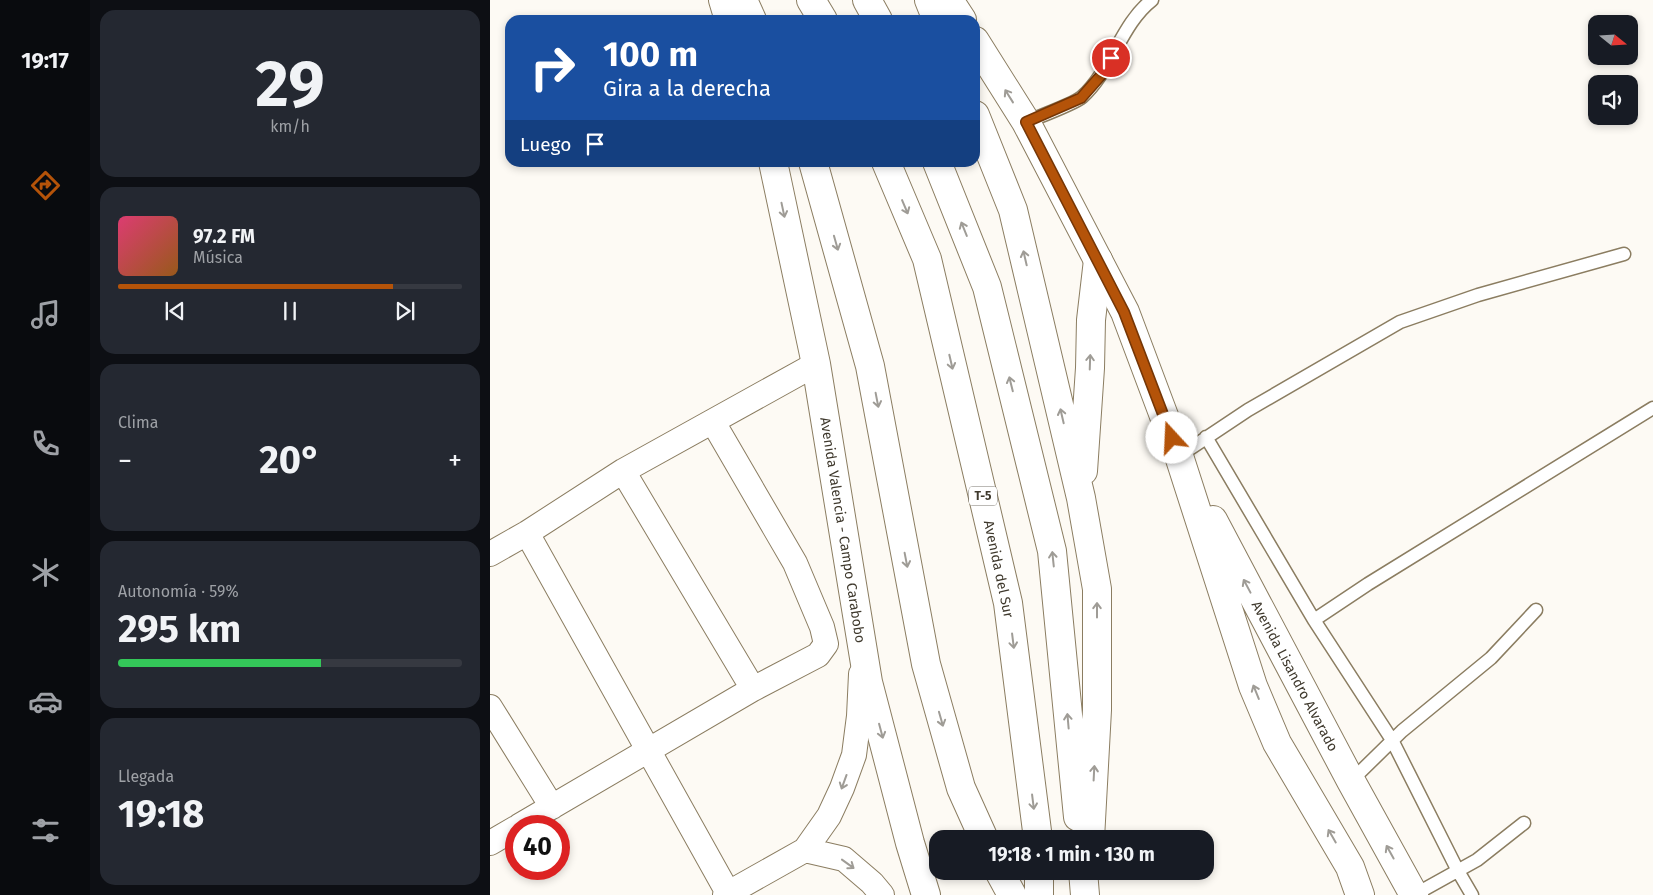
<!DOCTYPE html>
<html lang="es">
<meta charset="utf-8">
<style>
body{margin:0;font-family:"Fira Sans",sans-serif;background:#242831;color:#f1f3f6;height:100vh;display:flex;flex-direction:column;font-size:19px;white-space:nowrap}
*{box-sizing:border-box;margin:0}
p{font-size:16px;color:#9ea1a6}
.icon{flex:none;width:28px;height:28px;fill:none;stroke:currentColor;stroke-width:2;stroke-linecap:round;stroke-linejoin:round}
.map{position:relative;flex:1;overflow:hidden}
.drawer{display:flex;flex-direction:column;gap:10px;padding:10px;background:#0d0f14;width:400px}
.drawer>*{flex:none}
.banner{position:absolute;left:15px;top:15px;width:475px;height:152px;border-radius:15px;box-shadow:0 2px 8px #0003;background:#1a4fa0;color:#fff;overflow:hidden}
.needle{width:32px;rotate:108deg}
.tools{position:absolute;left:1098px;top:15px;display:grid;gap:10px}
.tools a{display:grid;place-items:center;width:50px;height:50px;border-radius:10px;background:#171b24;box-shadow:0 2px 8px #0003;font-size:25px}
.speed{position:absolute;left:15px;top:815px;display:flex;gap:10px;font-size:25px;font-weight:700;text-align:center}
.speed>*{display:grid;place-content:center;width:65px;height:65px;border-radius:50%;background:#171b24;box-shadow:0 2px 8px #0003;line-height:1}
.speed .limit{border:8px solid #d22;background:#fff;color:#111}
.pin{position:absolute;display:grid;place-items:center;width:42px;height:42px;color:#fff;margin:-21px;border:2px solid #fff;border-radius:50%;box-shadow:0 1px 5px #0007}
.me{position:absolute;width:55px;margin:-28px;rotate:340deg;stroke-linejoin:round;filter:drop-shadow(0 0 4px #0008)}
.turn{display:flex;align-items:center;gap:18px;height:105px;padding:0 15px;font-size:22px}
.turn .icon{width:65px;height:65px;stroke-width:2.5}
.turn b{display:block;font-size:35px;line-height:42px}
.then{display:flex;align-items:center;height:48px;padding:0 15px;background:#0003;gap:10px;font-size:19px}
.big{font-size:38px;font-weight:700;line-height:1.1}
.drawer .tile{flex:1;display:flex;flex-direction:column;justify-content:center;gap:8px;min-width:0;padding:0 18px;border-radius:15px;background:#242831}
.drawer .dial{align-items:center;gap:0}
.dial b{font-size:65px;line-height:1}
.song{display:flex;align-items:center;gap:15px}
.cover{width:60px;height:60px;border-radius:8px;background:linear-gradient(135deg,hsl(340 70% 55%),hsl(30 70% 35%))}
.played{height:5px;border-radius:2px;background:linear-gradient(90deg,#b45309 80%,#363941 80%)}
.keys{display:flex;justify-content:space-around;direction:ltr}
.heat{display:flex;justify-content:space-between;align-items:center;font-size:28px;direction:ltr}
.charge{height:8px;border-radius:4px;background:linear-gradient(90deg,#34c759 59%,#363941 0)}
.trip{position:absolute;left:439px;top:830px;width:285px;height:50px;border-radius:15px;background:#171b24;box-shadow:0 2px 8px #0003;font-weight:700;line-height:50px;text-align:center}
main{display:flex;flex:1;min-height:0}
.dock{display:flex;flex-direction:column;width:90px;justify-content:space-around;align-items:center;background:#090b0e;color:#9ea1a6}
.dock .icon{width:35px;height:35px}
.dock .selected{color:#b45309}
.dock b{font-size:22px;color:#f1f3f6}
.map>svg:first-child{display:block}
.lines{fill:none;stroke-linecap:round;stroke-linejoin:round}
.lane-casing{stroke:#8b7d61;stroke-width:15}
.street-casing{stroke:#8b7d61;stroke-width:26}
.secondary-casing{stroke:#8b7d61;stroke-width:30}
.highway-casing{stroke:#8b7d61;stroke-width:30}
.lane{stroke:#fff;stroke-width:12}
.street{stroke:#fff;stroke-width:24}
.secondary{stroke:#fff;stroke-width:28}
.highway{stroke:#fff;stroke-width:28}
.oneway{stroke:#9f9c96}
.route-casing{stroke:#753606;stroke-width:12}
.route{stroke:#b45309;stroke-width:9}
.labels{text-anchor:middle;stroke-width:4;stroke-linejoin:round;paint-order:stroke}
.shield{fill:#fff;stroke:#79746c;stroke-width:1}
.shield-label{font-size:12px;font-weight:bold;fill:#3f392d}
.street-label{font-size:14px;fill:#3f392d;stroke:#fff}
</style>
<main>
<nav class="dock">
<b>19:17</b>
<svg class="icon selected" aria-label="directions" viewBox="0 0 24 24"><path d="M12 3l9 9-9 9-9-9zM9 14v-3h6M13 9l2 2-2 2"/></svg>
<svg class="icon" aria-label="music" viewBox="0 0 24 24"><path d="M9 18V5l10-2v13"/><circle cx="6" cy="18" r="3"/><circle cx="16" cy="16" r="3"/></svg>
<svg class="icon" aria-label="phone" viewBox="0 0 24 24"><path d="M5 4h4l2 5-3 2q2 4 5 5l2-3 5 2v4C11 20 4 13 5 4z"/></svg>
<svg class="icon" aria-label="climate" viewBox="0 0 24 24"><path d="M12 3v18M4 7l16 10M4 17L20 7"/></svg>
<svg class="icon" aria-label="car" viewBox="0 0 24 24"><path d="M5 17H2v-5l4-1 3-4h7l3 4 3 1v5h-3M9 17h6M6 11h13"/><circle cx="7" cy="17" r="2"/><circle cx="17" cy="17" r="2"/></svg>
<svg class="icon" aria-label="filters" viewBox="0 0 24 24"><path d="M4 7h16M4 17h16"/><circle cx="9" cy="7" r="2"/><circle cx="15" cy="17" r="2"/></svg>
</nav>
<section class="drawer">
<div class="tile dial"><b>29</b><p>km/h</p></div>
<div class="tile">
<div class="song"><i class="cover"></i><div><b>97.2 FM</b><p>Música</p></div></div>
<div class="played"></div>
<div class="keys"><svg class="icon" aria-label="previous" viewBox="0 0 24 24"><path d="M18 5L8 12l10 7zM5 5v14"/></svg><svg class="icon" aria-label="pause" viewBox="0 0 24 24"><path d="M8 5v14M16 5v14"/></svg><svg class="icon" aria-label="next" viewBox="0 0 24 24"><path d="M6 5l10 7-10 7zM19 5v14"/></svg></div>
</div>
<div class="tile"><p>Clima</p>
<div class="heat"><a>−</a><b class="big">20°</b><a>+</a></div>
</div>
<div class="tile"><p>Autonomía · 59%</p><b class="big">295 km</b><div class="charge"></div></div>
<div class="tile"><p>Llegada</p><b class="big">19:18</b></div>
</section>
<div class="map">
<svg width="1163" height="895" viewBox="0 0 1163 895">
<rect width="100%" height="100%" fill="#fdfaf4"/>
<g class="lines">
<g class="lane-casing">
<path id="lane" d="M536,122C548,117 584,104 592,97C622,70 631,24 662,0
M716,437L824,620L902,740L968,871L982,895
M689,456L758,410L910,322L988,295L1134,254
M824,620L878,584L1163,408
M861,781L912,731L1001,658L1046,610
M924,895L987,860L1034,823"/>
</g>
<g class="street-casing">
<path id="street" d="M133,471L263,689
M37,533L238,893
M0,554L37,533L133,471L326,364
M0,707L62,807
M29,826L263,689L328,655L336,644L332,627L305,563L223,422
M0,843L26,828
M315,850L354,859L382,883L392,895
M235,895L315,850L339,816L352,788L364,755L369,716L371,674"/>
</g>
<g class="secondary-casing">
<path id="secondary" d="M233,0L239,20
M253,0L262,20
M459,0L472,20
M485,41L536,122L635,312L689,456L763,686L787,743L860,867L870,895
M283,162L326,364L378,682L420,843L436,895
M323,162L380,366L436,664L471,788L494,839
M723,520L861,781L924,895
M509,871L522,895"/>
</g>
<g class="highway-casing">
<path id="highway" d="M321,0L333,20
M377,0L388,20
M439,0L447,20
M485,115L523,210L591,498L607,589V710L600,839
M396,162L437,259L518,603L548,839
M447,162L497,287L562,551L588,817
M593,471L600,368L601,320L608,260
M549,871V895
M593,871L595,895"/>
</g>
<use href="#lane" class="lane"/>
<use href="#street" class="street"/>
<use href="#secondary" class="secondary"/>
<use href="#highway" class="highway"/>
</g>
<defs><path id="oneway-shaft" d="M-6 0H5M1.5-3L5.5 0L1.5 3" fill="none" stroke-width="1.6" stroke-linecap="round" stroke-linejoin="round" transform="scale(1.25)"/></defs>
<g class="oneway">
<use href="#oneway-shaft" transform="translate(519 96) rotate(-122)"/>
<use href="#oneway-shaft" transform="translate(415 207) rotate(67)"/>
<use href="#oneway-shaft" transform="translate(293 210) rotate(78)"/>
<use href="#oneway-shaft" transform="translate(474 229) rotate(-112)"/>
<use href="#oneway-shaft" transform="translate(346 243) rotate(74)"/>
<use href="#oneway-shaft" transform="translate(535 258) rotate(-103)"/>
<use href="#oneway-shaft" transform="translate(461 362) rotate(77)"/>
<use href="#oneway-shaft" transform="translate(600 362) rotate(-88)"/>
<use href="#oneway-shaft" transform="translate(521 384) rotate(-104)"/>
<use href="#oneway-shaft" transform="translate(387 400) rotate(79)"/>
<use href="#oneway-shaft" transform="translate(572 416) rotate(-103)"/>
<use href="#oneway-shaft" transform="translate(563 559) rotate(-96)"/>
<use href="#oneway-shaft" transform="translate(416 560) rotate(79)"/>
<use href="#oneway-shaft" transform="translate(757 586) rotate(-118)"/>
<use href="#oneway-shaft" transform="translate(607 610) rotate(-90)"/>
<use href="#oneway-shaft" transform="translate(523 641) rotate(83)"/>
<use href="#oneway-shaft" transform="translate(766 692) rotate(-112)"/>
<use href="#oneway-shaft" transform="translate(451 719) rotate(74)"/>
<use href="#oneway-shaft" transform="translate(578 721) rotate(-95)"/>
<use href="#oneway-shaft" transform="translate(391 731) rotate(75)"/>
<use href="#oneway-shaft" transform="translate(604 773) rotate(-87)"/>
<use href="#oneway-shaft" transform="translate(354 782) rotate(110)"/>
<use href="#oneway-shaft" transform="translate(543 802) rotate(83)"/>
<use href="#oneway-shaft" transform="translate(842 836) rotate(-120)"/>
<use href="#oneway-shaft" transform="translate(900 852) rotate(-119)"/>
<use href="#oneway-shaft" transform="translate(358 864) rotate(36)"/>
</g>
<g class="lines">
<g class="route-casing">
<path id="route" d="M621,58L613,73L591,98L536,122L634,312L682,438"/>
</g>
<use href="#route" class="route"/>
</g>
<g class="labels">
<rect class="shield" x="479" y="486.5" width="28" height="19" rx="4"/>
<g class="shield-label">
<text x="493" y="500">T-5</text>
</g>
<g class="street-label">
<text transform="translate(353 530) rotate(81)" y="5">Avenida Valencia - Campo Carabobo</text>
<text transform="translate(509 569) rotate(78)" y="5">Avenida del Sur</text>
<text transform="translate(805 676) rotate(62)" y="5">Avenida Lisandro Alvarado</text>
</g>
</g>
</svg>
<div class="tools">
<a><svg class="needle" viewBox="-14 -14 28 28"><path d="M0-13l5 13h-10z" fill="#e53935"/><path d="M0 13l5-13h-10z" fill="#9ea1a6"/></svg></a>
<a><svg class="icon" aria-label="sound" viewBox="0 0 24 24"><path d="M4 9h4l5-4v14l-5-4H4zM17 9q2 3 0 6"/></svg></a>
</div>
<div class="speed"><div class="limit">40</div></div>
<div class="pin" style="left:621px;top:58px;background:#d93025"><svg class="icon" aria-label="arrive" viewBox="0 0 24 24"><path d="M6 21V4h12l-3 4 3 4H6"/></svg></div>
<svg class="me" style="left:682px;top:438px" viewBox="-20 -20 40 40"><circle r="19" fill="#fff"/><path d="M0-13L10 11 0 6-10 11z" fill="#b45309"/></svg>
<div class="trip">19:18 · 1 min · 130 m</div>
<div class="banner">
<div class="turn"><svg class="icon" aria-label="right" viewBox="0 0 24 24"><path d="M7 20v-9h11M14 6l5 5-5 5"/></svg><div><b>100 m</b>Gira a la derecha</div></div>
<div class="then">Luego<svg class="icon" aria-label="arrive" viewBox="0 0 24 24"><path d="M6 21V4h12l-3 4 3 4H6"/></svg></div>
</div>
</div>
</main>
